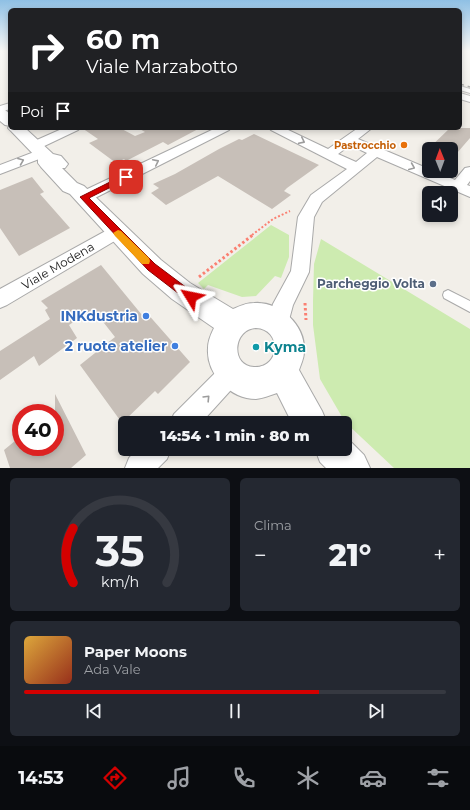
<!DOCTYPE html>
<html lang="it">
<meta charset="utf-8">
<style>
body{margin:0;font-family:Montserrat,sans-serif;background:#242831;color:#f1f3f6;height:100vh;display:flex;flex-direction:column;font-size:15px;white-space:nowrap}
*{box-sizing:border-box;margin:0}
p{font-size:13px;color:#9ea1a6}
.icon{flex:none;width:22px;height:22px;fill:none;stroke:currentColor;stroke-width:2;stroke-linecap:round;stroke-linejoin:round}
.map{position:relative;height:468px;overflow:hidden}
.sheet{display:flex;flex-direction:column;gap:10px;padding:10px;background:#0d0f14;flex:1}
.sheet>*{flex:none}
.top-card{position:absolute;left:8px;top:8px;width:454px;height:122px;border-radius:6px;box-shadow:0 2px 6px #0003;background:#202124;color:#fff;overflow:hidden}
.needle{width:26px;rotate:359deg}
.tools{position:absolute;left:422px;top:142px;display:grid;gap:8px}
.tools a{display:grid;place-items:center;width:36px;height:36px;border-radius:6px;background:#171b24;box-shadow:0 2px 6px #0003;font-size:20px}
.speed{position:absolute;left:12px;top:404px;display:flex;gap:8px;font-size:20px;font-weight:700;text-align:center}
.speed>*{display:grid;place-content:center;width:52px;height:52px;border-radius:50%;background:#171b24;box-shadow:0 2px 6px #0003;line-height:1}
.speed .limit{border:6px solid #d22;background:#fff;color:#111}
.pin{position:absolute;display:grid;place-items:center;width:34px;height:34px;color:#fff;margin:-17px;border-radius:8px;box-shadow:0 2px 6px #0006}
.me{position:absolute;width:44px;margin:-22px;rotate:305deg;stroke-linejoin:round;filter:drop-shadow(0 0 3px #0008)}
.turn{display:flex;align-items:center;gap:14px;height:84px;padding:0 12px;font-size:18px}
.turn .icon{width:52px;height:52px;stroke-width:2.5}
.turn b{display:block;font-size:28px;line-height:34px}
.then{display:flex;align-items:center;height:38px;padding:0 12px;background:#0003;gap:8px;font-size:15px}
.big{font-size:30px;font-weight:800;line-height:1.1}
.sheet .widget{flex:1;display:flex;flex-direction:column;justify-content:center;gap:6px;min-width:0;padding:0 14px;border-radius:6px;background:#242831}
.sheet .dial{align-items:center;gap:0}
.dial svg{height:104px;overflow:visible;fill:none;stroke:#363941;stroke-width:7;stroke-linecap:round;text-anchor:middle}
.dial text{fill:#f1f3f6;stroke:none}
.song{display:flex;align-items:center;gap:12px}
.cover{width:48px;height:48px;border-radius:6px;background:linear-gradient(135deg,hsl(40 70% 55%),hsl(10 70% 35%))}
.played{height:4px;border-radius:2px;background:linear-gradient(90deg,#d40000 70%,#363941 70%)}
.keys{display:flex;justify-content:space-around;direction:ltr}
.heat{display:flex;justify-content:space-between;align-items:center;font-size:22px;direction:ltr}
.sheet .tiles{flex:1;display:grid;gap:10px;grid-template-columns:1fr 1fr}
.widget:last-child{grid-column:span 2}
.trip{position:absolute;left:118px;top:416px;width:234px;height:40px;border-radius:6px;background:#171b24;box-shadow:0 2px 6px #0003;font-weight:800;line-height:40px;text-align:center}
.tabs{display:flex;height:64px;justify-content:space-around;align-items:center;background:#090b0e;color:#9ea1a6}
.tabs .icon{width:28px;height:28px}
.tabs .on{color:#d40000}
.tabs b{font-size:18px;color:#f1f3f6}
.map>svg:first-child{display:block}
.grass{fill:#cdebb0}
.building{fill:#c7bfb8}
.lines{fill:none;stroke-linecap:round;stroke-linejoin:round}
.service-casing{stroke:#a9a9a9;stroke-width:2}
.minor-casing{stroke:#a9a9a9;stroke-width:2}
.tertiary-casing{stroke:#a9a9a9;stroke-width:2}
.path-far1{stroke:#fa8072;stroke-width:2;stroke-dasharray:2 2;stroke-linecap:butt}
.path{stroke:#fa8072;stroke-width:3;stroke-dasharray:2.5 2.5;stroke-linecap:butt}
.service{fill:#fff;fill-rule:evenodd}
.minor{fill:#fff;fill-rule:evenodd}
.tertiary{fill:#fff;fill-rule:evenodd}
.rail{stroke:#707070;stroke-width:1.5;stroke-dasharray:4 4;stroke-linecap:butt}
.oneway{stroke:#9c9c9c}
.route{fill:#d40000;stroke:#8a0000}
.slow{fill:#f59e0b}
.food-dot{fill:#e8710a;stroke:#fff;stroke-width:1.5}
.service-dot{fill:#5c6f8a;stroke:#fff;stroke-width:1.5}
.shop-dot{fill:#3f7fe0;stroke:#fff;stroke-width:1.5}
.culture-dot{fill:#0f9aa8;stroke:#fff;stroke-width:1.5}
.labels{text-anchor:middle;stroke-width:3;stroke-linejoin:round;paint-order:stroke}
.far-food-label{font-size:10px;font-weight:bold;fill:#c56008;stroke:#fff;text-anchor:end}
.street-label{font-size:12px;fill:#222;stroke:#fff}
.service-label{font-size:12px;font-weight:bold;fill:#4e5e75;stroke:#fff;text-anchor:end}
.near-shop-label{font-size:14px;font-weight:bold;fill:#366cbe;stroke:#fff;text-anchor:end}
.near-culture-label{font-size:14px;font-weight:bold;fill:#0d838f;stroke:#fff;text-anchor:start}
</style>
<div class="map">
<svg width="470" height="468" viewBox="0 0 470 468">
<rect width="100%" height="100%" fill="#f2efe9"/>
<path class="grass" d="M271,225L289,235V257L281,278L275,276L256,296L242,297L208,285L204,289L198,283Z
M321,239L470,329V468H394L345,422L320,379L313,325V301L314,264Z"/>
<path class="building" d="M82,128H120L135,136L145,132L138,128H200L168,145L163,142L126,161L124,159L116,163L89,143L98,139Z
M450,128H470V138L451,160V149H429V155L424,153Z
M254,134L319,165L287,188L284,191L291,195L272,209L218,176L166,205L151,193L159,188L153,184L175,174L219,149L239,139L242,140Z
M32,177L44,192L40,194L70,228L19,256L0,228V190Z
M101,265L142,315L146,312L190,362L158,394L155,391L122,423L80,365L115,337L93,309L69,325L77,338L39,366L34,356L0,380V351L50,319L45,310L48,308L41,301Z
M55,394L86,455L71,468H10L4,450L21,436V447H55Z"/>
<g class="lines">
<g class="service-casing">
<path id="service" d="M460,86L470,89V93L460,90Z
M448,290L470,301V312L444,298L443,295L444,292Z"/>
</g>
<g class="minor-casing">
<path id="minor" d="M460,93L470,96V102L460,99Z
M10,103V109L0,112V106Z
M64,128H80L78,130L38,149H30L28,146L30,143Z
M216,128H231L229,130L89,201L84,202L79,201L76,197L79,193Z
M269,128H284L328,149L358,128H372L358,139L429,169V171H433L455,180L465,168L470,167V181L467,185L470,186V197L377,157L322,202L314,217L309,272L293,305L286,331L278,334L270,331L267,324L273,304L291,271L298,217L311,195L347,169L271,130ZM350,145L367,153L356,162L338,154Z
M42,149L47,150L48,153L47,156L0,174V165Z
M117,226L123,228L125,232L123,236L7,305L0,308V289L111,228Z
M232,360L240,364L244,372L240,380L201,423H170L174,414L224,364Z
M137,449H171L167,459L158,468H125L129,458Z"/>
</g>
<g class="tertiary-casing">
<path id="tertiary" d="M0,109L5,110L10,114V128H25L53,154L61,156L68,164L65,168H62L77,183L84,186L161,260L190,283L233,309C240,306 246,303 254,303C280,301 306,325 304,352C304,358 301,364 299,370L322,411L327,423H292L277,393C270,395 264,398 256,399C230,399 206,374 208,348C208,341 211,334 214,328L172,299L143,274L70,194L63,191L41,167L38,163V159L11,131L8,128L10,126L5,125L0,121ZM256,328C282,329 281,368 254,367C230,366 233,329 256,328Z
M345,436L364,455L370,468H326L320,462L315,449H345Z"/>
</g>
<path class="path-far1" d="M252,235L273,219L290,211"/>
<path class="path" d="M199,277L254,234
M305,303L306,320"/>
<use href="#service" class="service"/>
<use href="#minor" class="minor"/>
<use href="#tertiary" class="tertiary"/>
<path class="rail" d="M460,84L470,87"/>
</g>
<defs><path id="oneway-chevron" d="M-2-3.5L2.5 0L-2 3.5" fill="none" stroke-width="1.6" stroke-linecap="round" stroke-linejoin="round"/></defs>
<g class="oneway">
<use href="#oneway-chevron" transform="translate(302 141) rotate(26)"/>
<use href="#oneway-chevron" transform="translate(21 161) rotate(-22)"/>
<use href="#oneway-chevron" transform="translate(156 162) rotate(-26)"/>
<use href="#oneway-chevron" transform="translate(412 167) rotate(23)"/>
<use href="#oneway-chevron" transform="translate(207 398) rotate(-46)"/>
</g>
<linearGradient id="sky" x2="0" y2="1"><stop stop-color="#8fc0e4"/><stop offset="0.44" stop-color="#f9f8f5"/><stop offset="1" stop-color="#f9f8f5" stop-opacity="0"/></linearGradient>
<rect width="470" height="116" fill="url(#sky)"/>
<path class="route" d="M126,174L129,175V178L89,198L155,264L195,294L196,297L195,300L191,302L187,300L148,270L80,197Z"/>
<path class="slow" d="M118,230L121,231L149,258L150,261L149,264H142L115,236L113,233Z"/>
<circle class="food-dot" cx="404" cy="145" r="4"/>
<circle class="service-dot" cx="433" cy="284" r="4"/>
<g class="shop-dot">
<circle cx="146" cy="316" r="4"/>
<circle cx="175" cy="346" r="4"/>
</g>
<circle class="culture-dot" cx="256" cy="347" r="4"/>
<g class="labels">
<g class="far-food-label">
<text x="396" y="149">Pastrocchio</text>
</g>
<g class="street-label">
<text transform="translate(58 266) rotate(-30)" y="4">Viale Modena</text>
</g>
<g class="service-label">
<text x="425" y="288">Parcheggio Volta</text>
</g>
<g class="near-shop-label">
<text x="138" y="321">INKdustria</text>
<text x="167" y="351">2 ruote atelier</text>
</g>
<g class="near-culture-label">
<text x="264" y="352">Kyma</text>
</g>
</g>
</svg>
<div class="tools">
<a><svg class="needle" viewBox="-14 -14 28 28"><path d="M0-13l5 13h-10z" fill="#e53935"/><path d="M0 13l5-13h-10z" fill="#9ea1a6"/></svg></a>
<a><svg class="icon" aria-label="sound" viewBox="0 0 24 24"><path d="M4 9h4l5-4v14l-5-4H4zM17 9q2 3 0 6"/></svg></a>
</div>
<div class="speed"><div class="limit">40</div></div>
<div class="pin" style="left:126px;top:177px;background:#d93025"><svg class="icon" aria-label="arrive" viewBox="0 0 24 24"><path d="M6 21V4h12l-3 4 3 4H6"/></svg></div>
<svg class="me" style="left:191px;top:297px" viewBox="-20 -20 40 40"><path d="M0-17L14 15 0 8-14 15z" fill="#d40000" stroke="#fff" stroke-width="4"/></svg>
<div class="trip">14:54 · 1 min · 80 m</div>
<div class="top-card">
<div class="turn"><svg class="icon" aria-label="right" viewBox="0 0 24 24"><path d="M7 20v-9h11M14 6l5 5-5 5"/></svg><div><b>60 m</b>Viale Marzabotto</div></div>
<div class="then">Poi<svg class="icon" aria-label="arrive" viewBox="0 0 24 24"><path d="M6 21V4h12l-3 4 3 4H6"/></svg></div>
</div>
</div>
<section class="sheet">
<div class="tiles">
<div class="widget dial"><svg viewBox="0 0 100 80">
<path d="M14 69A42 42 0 1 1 86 69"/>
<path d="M14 69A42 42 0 0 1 14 27" stroke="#d40000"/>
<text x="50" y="56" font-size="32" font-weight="700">35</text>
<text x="50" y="72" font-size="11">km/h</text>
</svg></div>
<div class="widget"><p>Clima</p>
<div class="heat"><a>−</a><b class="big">21°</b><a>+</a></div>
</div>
<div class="widget">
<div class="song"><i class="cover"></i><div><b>Paper Moons</b><p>Ada Vale</p></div></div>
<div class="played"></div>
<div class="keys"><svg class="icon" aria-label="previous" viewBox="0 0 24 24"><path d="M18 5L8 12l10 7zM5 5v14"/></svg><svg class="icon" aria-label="pause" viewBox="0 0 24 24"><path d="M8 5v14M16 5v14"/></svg><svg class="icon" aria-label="next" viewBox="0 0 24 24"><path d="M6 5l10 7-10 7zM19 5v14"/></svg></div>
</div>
</div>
</section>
<nav class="tabs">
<b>14:53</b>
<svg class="icon on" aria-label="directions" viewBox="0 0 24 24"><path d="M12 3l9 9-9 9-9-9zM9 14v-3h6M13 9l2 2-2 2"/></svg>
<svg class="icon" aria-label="music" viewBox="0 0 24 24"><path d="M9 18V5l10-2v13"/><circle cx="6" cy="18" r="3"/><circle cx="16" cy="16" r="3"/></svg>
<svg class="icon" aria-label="phone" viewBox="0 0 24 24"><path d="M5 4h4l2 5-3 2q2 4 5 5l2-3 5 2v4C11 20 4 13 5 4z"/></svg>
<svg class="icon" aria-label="climate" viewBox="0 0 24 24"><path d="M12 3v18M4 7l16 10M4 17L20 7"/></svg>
<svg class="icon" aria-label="car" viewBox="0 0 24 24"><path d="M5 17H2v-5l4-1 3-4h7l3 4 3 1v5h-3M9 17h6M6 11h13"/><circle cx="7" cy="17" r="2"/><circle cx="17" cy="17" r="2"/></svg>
<svg class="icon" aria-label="filters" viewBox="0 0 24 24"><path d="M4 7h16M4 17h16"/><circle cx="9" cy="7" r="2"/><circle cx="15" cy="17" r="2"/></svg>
</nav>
